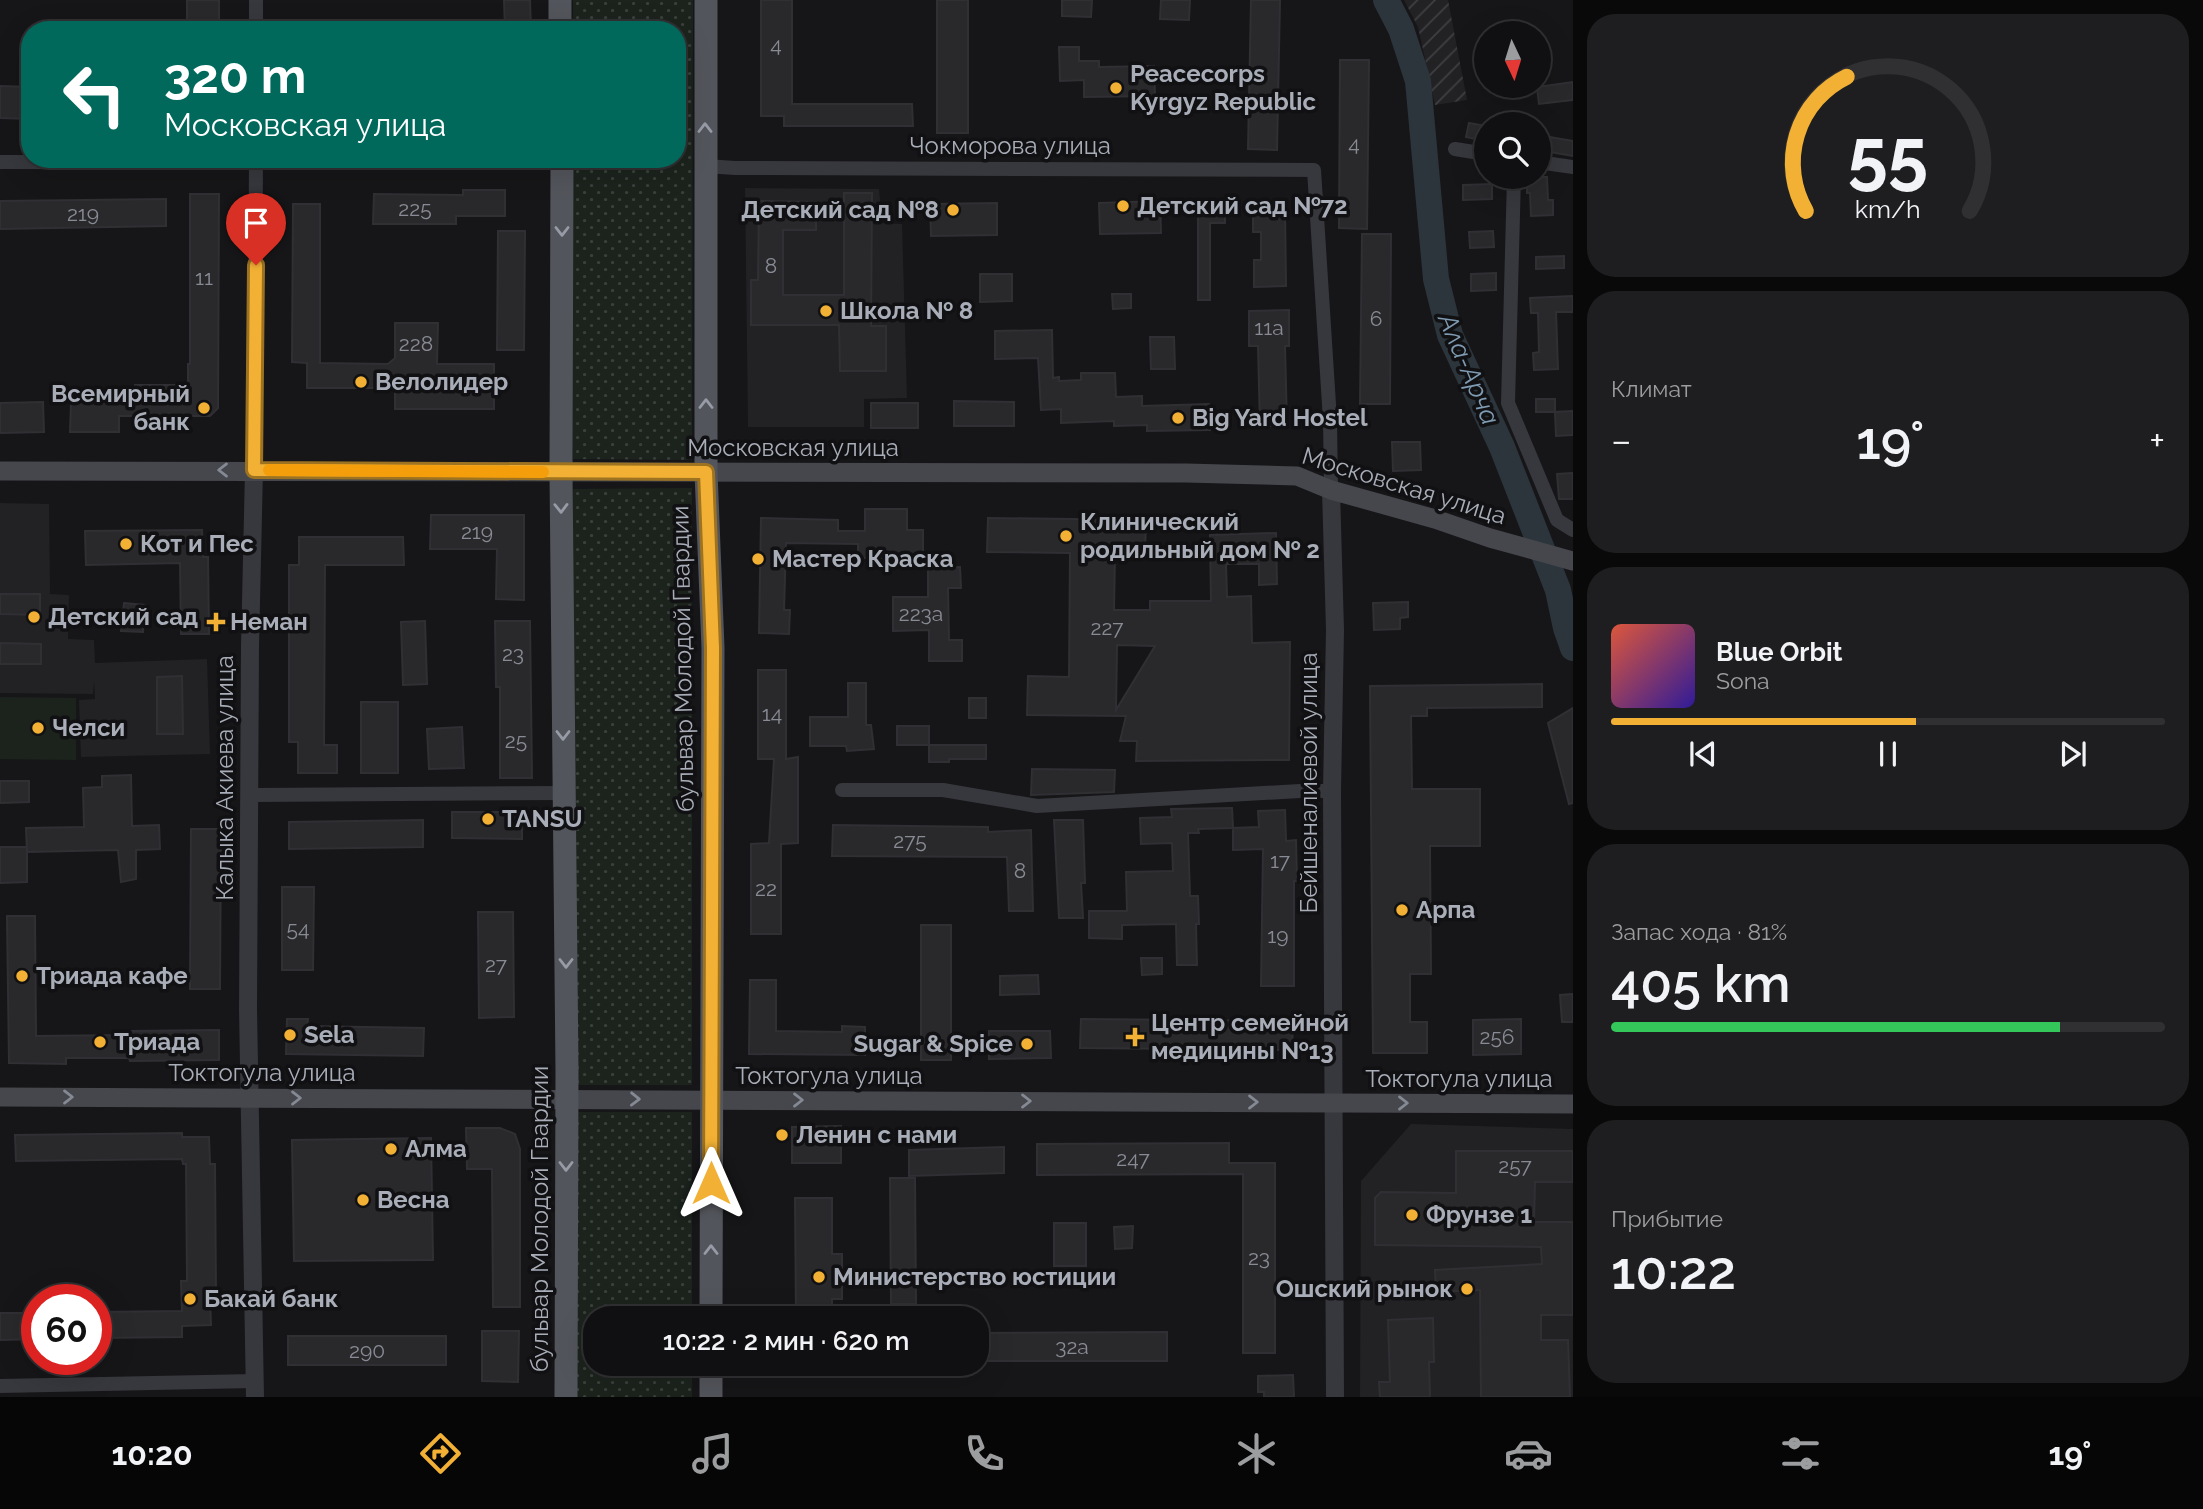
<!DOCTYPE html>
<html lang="ru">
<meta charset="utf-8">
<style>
body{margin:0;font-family:Raleway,sans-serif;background:#1e1e20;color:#f1f3f6;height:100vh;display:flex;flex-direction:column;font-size:26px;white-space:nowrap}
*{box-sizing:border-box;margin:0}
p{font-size:23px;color:#9c9d9f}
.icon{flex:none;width:38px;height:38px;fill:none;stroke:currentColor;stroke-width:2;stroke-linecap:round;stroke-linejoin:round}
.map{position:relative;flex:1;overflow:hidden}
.panel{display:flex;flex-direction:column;gap:14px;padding:14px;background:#09090a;width:630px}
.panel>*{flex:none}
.banner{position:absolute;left:21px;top:21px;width:665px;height:147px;border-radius:28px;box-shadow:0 7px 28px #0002,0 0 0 2px #303032;background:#00695c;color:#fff;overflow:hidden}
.needle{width:46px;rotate:176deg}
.controls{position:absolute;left:1474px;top:21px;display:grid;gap:14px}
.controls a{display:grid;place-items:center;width:77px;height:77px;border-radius:50%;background:#101012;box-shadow:0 7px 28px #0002,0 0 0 2px #303032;font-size:35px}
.speed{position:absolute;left:21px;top:1284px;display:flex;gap:14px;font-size:35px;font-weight:700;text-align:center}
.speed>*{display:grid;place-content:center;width:91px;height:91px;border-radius:50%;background:#101012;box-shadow:0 7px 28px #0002,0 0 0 2px #303032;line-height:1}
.speed .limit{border:10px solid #d22;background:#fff;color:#111}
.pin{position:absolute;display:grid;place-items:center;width:60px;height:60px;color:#fff;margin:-72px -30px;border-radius:50% 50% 50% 0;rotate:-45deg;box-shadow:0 0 7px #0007}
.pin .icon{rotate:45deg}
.me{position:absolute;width:77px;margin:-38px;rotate:0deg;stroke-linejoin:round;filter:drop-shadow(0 0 5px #0008)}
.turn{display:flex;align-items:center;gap:24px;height:147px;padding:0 28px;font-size:32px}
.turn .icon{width:91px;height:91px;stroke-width:2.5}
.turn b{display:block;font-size:49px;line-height:60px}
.big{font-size:52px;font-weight:600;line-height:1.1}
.panel .tile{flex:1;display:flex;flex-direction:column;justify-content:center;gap:10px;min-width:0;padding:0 24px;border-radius:28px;background:#1e1e20}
.panel .dial{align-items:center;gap:0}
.dial svg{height:182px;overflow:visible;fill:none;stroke:#303032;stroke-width:7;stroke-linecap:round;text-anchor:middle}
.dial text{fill:#f1f3f6;stroke:none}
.song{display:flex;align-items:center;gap:21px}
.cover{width:84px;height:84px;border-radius:10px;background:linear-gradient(135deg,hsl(10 70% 55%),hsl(250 70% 35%))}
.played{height:7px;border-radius:4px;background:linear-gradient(90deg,#f2b134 55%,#303032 55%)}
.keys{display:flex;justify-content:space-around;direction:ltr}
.heat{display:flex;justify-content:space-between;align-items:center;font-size:38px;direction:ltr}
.charge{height:10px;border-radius:5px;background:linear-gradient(90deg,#34c759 81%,#303032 0)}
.trip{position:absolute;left:583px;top:1306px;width:406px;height:70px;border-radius:28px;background:#101012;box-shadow:0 7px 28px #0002,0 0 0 2px #303032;font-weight:600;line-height:70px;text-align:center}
.tabs{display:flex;height:112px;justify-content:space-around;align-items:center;background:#060607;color:#9c9d9f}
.tabs .icon{width:49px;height:49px}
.tabs .selected{color:#f2b134}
.tabs b{font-size:32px;color:#f1f3f6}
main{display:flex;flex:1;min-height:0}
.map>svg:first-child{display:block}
.built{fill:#222225}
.industrial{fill:url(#industrial-furrows)}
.green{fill:url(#green-dots)}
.pitch{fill:#1c231d}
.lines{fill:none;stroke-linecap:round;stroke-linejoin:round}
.river{stroke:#2c353c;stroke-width:26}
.building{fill:#29292c;stroke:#303034;stroke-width:2;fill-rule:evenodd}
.minor{stroke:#37383d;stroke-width:14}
.tertiary{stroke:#37383d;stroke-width:18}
.secondary{stroke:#45474d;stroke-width:19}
.primary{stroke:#53555c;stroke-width:23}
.oneway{stroke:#979ba6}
.oneway2{stroke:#858993}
.route-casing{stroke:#9d7322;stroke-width:18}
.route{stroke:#f2b134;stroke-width:12}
.slow{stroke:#f59e0b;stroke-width:12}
.poi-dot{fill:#f2b134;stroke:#111113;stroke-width:2.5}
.labels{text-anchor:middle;stroke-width:7;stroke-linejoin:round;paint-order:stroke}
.number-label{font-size:21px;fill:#888b94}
.poi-label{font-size:24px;font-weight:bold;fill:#a8adb8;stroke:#111113;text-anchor:start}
.street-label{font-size:24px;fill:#a8adb8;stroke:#111113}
.water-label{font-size:26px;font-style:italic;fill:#7f9bb3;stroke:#111113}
</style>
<main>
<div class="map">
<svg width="1573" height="1397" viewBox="0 0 1573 1397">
<defs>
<pattern id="industrial-furrows" width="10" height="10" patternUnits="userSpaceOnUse" patternTransform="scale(1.75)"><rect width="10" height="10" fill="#222225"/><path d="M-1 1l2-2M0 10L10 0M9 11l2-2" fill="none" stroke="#3f3f43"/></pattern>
<pattern id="green-dots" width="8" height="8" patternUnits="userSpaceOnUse" patternTransform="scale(1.75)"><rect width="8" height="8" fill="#1c231d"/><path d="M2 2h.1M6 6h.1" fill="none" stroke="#3a403c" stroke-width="1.8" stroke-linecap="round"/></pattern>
</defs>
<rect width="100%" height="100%" fill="#161618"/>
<path class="built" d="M745,188L879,189L882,223L902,224L907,398L864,399V427H748Z
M0,503L49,504L50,594L69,595L68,639L94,640L95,663L207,659L210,754L81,757L79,700L95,699L94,681L93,694L0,693Z
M1411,1124L1573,1129V1397H1360L1361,1181Z"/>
<path class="industrial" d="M1404,0H1448L1467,100L1435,105L1418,27Z"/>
<path class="green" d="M573,0H693L692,460L573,459V159H677V30H573Z
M692,488V1085H573V489Z
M573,1112H692V1318H595V1363H692V1397H573Z"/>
<path class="pitch" d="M0,697L76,698V760L0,759Z"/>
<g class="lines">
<path class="river" d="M1386,0L1401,29L1418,81L1436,279L1450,335L1502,447L1558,590L1566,628L1573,648"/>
</g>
<path class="building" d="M187,0H219V30H187Z
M504,0H530L531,30H505Z
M761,0H792V104H912L913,126H784V116H761Z
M937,0H968V133H937Z
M1062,0H1092L1091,17L1062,16Z
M1161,0H1190L1189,20L1160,19Z
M1251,0H1280L1277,150L1248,149Z
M1059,47H1079V61H1099V67L1154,66L1155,96L1084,97V80L1060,81Z
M1340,60H1369L1367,229L1339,228Z
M1573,82V100L1539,104L1537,87Z
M0,86L30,87V119L0,118Z
M1469,123L1486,126V141L1466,137Z
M1538,135L1573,141V156L1538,150Z
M1527,177H1547L1548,200H1553V215L1531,216L1530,193H1527Z
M1492,184V199L1463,200V185Z
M463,190H505V216H456V224H373L374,194L463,195Z
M844,193H872L871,326H886V371H840L839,325H751V280H758L759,201L816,202V230H783V295H844Z
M190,194H219L218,408L210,416H119V432H70L71,403H135V385H188V364H190Z
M166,199V226L0,229V201Z
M1160,201L1161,233L1100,234L1099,203Z
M1198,202H1215V211H1225V223H1210V300H1198Z
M997,203V235L931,236L930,204Z
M293,204H320V363L388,364L395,358V323H438L437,364H494V409H395V388H307V363L292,362Z
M1253,208H1285L1286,286L1254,287V260H1261V232H1253Z
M498,231H525L524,350H497Z
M1493,231L1494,247L1470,248L1469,232Z
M1362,234H1391L1390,404H1360Z
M1564,256V268L1536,269V257Z
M1496,273V290L1471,291V274Z
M980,274H1012V301L980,302Z
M1112,294H1131V308L1113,309Z
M1573,296V312H1556L1558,369L1534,370L1533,353L1539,352L1538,313H1531L1530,298Z
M1289,310V346H1285L1287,426H1260L1258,346H1249V311Z
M1052,330L1053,378L1059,377V381L1081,380V373H1115L1116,397L1142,396V406L1209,404L1210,430L1147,431V425L1114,426V421L1061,423V409L1041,410L1038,358L995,359V331Z
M1150,337H1174L1175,369H1151Z
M1536,399H1555V412H1536Z
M954,401L1014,402V426H954Z
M43,402L44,432L0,433V403Z
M871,403H918V428H871Z
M1573,411V435L1556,436L1555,412Z
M1392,442H1420L1421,470L1393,471Z
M1573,473V499H1559L1557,474Z
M865,509H907V530H923V558H858V544L786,543L784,610H790L789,634L759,633L761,518L838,520V531H865Z
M431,515H524V600L496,599L497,549H430Z
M988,518L1146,520L1145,553H1115L1114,610H1150V601H1211L1210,535L1276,533L1277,584L1259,585V564H1226L1227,597L1251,596L1252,643L1290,642L1289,760L1136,761L1137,741H1120L1126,716L1027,715L1028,676L1069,677L1070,553L987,552ZM1117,645L1155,646L1116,710Z
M202,530L203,557H208L209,634H181L180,563L86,565L85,531Z
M299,537H403L404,565H325L324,745H337V773H298V742H289V565H299Z
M960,567L961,588H948L949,640H962V661H929V630L893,631V597H928V568Z
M0,594H40V615L0,614Z
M1408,602V617L1400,618V629L1374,630L1373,603Z
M124,603L145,605L143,632L121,631Z
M425,621L427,684L403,685L401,622Z
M495,621H530L532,778H500V687H496Z
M0,643L41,644V664H0Z
M758,670H786V759L798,757V843L781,844V934H751V844L769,843L774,759H758Z
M182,676L183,734H157V677Z
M848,683H866V725H871L874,749L847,751L846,746H810V717H848Z
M1542,684V707L1427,708V716H1411L1412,789H1480V846H1430L1431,974H1410V1022H1427V1053H1373L1370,686Z
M969,698H986V718H969Z
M361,702H398V773H361Z
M1573,708V803L1569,804L1548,723Z
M897,726H929V745H897Z
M462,727L464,768L429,769L427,729Z
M929,745H986V759H949V762H929Z
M1032,769L1115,770L1114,792L1031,795Z
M131,775L132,826L159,825L160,849L136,850V879L121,882L118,850L27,852L26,828L84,827L83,788L102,787V776Z
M0,781H29V802L0,803Z
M1232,808L1233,828L1198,829L1199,833H1188L1190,896H1198L1199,924H1196L1197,965H1177L1176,924L1122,925V939L1089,938V911H1127L1126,872L1173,871L1172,843L1141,844L1140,818L1172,817L1171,809Z
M1285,810L1286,841L1296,840L1297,881H1294V986H1261L1263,849L1233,850V828L1259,827L1258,811Z
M452,812H522V839L452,838Z
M423,820V847L289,849V822Z
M1054,820H1083L1085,883H1081L1083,918H1059Z
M833,825L988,827V832L1031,830L1033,911H1009L1007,857L832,856Z
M191,829H221L220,989H190Z
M0,847H27V882L0,883Z
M282,887H314L313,970H282Z
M478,912H513L514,1017L479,1018Z
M7,916H35L36,1036L129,1035V1031L219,1030V1060L130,1061L129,1058H66V1064L9,1063Z
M921,925H951V1060H921Z
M1141,958H1162V974L1142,975Z
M1038,975L1039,994L1000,995V976Z
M750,980H776V1031L842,1032V1026L865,1027V1055L749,1054Z
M1573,994V1022H1562L1560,995Z
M287,1019H308L307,1026L424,1028L423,1056L286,1054Z
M1081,1019L1293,1021L1292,1050L1080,1048Z
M1521,1019V1054L1473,1055V1020Z
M989,1031H1050L1051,1058L989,1059Z
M841,1126V1163H792V1127Z
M466,1128H500L515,1134L520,1149V1307H493L492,1169H467Z
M182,1133V1137H209L210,1164H215L216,1297H210L211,1325L182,1326V1337L96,1338V1312L182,1311L181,1281H187L186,1164H183L182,1159L16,1161L15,1135Z
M431,1138L433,1260L294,1261L292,1140Z
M1229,1143V1163H1275V1353H1243V1174L1037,1175V1144Z
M1004,1147V1173L909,1176V1150Z
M1456,1151H1573V1182H1535L1534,1222H1573V1315H1541V1340H1568L1570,1397H1481L1480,1290L1436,1292L1435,1270L1542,1264L1541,1247L1375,1245V1198L1381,1192L1456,1193Z
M890,1178H915L916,1304H891Z
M795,1198H832V1254H842V1299H832V1318H796Z
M1054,1223H1086V1266H1054Z
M1133,1226L1132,1248L1115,1249L1114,1227Z
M0,1313H37V1339L0,1340Z
M1433,1318L1434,1362H1429L1430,1397H1380L1379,1382H1390L1388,1320Z
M482,1331H519L518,1382L482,1381Z
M1167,1332V1361H976V1333Z
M288,1336H446V1365H288Z
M1293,1375L1294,1397H1264V1392H1258V1376Z"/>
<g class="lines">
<path class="minor" d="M256,0V30
M1455,149L1486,154
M0,162L562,163
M1538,162L1573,167
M705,166L735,168L1314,170L1330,420L1331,490
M1514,177L1508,403L1557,520L1573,530
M254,470L256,159
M842,790H943L1037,806L1300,791H1332
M248,795L564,793
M0,1386L255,1381"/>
<path class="tertiary" d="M254,470L250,646L248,1009L255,1397
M1331,490L1335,630L1332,791L1335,1397"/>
<path class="secondary" d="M0,471L1186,473L1297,476L1331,490L1435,519L1490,538L1573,561
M0,1097L1573,1104"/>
<path class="primary" d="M560,0V30
M706,0V472L713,648L711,1318
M562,159L561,473L567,1071L566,1397
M711,1397V1363"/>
</g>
<defs><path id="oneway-chevron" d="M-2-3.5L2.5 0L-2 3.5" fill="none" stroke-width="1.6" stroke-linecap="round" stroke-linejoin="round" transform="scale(1.75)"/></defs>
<g class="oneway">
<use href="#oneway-chevron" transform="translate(705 128) rotate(-90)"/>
<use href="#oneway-chevron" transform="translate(562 231) rotate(90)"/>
<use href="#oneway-chevron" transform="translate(706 404) rotate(-90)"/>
<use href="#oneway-chevron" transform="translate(561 508) rotate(89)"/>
<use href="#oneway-chevron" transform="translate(563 735) rotate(90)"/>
<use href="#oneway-chevron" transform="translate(566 963) rotate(90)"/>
<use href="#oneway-chevron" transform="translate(566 1166) rotate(90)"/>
<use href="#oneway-chevron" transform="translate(711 1250) rotate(-90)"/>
</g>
<g class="oneway2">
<use href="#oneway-chevron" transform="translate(223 470) rotate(180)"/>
<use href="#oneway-chevron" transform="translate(68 1097)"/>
<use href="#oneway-chevron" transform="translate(296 1098)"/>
<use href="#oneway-chevron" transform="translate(635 1099) rotate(1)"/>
<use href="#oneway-chevron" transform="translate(798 1100)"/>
<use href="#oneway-chevron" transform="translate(1026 1101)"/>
<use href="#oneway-chevron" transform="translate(1253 1102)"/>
<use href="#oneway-chevron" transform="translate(1403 1103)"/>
</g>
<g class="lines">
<g class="route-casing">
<path id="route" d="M256,265L254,470L706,472L713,648L711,1183"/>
</g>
<use href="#route" class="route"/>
<path class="slow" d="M269,470L543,472"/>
</g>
<g class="poi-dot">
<circle cx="1116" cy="88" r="7"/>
<circle cx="1123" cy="206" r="7"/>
<circle cx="953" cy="210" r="7"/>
<circle cx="826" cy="311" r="7"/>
<circle cx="361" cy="382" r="7"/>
<circle cx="204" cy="408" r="7"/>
<circle cx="1178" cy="418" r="7"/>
<circle cx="1066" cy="536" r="7"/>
<circle cx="126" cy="544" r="7"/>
<circle cx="758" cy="559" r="7"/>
<circle cx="34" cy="617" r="7"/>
<path d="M212.5 611.5h7v7h7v7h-7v7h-7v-7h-7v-7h7z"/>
<circle cx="38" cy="728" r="7"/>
<circle cx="488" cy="819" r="7"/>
<circle cx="1402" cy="910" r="7"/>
<circle cx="22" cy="976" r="7"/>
<circle cx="290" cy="1035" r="7"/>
<path d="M1131.5 1026.5h7v7h7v7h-7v7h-7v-7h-7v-7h7z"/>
<circle cx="100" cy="1042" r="7"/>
<circle cx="1027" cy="1044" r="7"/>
<circle cx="782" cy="1135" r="7"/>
<circle cx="391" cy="1149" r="7"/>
<circle cx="363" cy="1200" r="7"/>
<circle cx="1412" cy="1215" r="7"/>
<circle cx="819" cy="1277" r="7"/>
<circle cx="1467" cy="1289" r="7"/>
<circle cx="190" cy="1299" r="7"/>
</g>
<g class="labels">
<g class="number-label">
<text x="776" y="52">4</text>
<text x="1354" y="151">4</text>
<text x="415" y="216">225</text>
<text x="83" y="221">219</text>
<text x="771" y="273">8</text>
<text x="204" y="285">11</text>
<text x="1376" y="326">6</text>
<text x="1269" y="335">11a</text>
<text x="416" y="351">228</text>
<text x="477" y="539">219</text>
<text x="921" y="621">223a</text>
<text x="1107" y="635">227</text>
<text x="513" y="661">23</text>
<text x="772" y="721">14</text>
<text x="516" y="748">25</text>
<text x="910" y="848">275</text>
<text x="1280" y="868">17</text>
<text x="1020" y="878">8</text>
<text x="766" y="896">22</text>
<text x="298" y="936">54</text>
<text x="1278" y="943">19</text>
<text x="496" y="972">27</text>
<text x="1497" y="1044">256</text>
<text x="1133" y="1166">247</text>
<text x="1515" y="1173">257</text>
<text x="1259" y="1265">23</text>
<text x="1072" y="1354">32a</text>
<text x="367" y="1358">290</text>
</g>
<g class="poi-label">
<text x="1130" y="82">Peacecorps<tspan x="1130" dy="28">Kyrgyz Republic</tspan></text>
<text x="1137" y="214">Детский сад №72</text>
<text x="939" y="218" text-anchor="end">Детский сад №8</text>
<text x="840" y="319">Школа № 8</text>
<text x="375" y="390">Велолидер</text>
<text x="190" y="402" text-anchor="end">Всемирный<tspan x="190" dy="28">банк</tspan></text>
<text x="1192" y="426">Big Yard Hostel</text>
<text x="1080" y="530">Клинический<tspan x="1080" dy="28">родильный дом № 2</tspan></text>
<text x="140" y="552">Кот и Пес</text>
<text x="772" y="567">Мастер Краска</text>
<text x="48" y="625">Детский сад</text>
<text x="230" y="630">Неман</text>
<text x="52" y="736">Челси</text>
<text x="502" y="827">TANSU</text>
<text x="1416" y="918">Арпа</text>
<text x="36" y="984">Триада кафе</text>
<text x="1151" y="1031">Центр семейной<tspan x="1151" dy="28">медицины №13</tspan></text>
<text x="304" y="1043">Sela</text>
<text x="114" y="1050">Триада</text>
<text x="1013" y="1052" text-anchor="end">Sugar &amp; Spice</text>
<text x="796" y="1143">Ленин с нами</text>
<text x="405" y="1157">Алма</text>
<text x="377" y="1208">Весна</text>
<text x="1426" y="1223">Фрунзе 1</text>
<text x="833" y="1285">Министерство юстиции</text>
<text x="1453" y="1297" text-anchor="end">Ошский рынок</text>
<text x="204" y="1307">Бакай банк</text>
</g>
<g class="street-label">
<text x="1010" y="154">Чокморова улица</text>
<text x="793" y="456">Московская улица</text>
<text transform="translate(1404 486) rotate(17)" y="8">Московская улица</text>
<text transform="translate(683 659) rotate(-91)" y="8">бульвар Молодой Гвардии</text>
<text transform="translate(225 778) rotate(-90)" y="8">Калыка Акиева улица</text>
<text transform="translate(1309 783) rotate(-90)" y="8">Бейшеналиевой улица</text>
<text x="262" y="1081">Токтогула улица</text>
<text x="829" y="1084">Токтогула улица</text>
<text x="1459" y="1087">Токтогула улица</text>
<text transform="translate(540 1219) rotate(-90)" y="8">бульвар Молодой Гвардии</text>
</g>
<g class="water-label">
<text transform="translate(1469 369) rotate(67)" y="9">Ала-Арча</text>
</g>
</g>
</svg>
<div class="controls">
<a><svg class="needle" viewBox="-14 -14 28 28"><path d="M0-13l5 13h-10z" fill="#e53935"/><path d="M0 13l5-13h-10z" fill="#9c9d9f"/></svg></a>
<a><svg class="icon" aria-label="search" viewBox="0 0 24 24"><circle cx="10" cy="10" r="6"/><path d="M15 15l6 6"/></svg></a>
</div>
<div class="speed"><div class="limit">60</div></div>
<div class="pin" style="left:256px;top:265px;background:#d93025"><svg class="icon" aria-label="arrive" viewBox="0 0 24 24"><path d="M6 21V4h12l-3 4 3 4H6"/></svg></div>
<svg class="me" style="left:711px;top:1183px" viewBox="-20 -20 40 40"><path d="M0-17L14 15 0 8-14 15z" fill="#f2b134" stroke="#fff" stroke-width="4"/></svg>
<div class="trip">10:22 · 2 мин · 620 m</div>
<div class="banner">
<div class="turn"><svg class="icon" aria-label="left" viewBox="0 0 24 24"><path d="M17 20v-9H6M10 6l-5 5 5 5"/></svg><div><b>320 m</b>Московская улица</div></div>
</div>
</div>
<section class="panel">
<div class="tile dial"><svg viewBox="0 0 100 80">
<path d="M14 69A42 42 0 1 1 86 69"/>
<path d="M14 69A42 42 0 0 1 32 10" stroke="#f2b134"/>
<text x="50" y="56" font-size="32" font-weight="700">55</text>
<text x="50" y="72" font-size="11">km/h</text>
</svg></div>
<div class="tile"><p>Климат</p>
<div class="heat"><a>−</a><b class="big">19°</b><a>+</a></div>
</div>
<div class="tile">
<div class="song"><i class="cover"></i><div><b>Blue Orbit</b><p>Sona</p></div></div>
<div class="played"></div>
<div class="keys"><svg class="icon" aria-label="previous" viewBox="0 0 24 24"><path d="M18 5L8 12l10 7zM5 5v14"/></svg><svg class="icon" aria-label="pause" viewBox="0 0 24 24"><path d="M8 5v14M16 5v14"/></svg><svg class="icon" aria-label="next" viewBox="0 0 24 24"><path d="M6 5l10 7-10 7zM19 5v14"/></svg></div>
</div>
<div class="tile"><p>Запас хода · 81%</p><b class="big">405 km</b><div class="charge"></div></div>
<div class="tile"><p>Прибытие</p><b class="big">10:22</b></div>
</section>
</main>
<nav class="tabs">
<b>10:20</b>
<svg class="icon selected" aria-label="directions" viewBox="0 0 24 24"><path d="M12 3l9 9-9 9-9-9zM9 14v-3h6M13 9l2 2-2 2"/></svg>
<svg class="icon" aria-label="music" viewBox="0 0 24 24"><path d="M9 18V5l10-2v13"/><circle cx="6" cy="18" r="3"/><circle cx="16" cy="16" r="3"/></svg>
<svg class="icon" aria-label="phone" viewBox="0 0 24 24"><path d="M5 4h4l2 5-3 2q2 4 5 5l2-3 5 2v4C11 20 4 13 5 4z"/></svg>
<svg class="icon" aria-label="climate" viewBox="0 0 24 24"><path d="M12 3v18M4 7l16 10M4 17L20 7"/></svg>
<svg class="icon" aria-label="car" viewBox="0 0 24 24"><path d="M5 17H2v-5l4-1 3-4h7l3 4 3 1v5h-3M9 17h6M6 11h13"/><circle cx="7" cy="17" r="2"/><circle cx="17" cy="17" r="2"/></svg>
<svg class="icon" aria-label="filters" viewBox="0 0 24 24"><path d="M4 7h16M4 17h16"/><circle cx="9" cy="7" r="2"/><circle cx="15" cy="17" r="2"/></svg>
<b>19°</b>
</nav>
